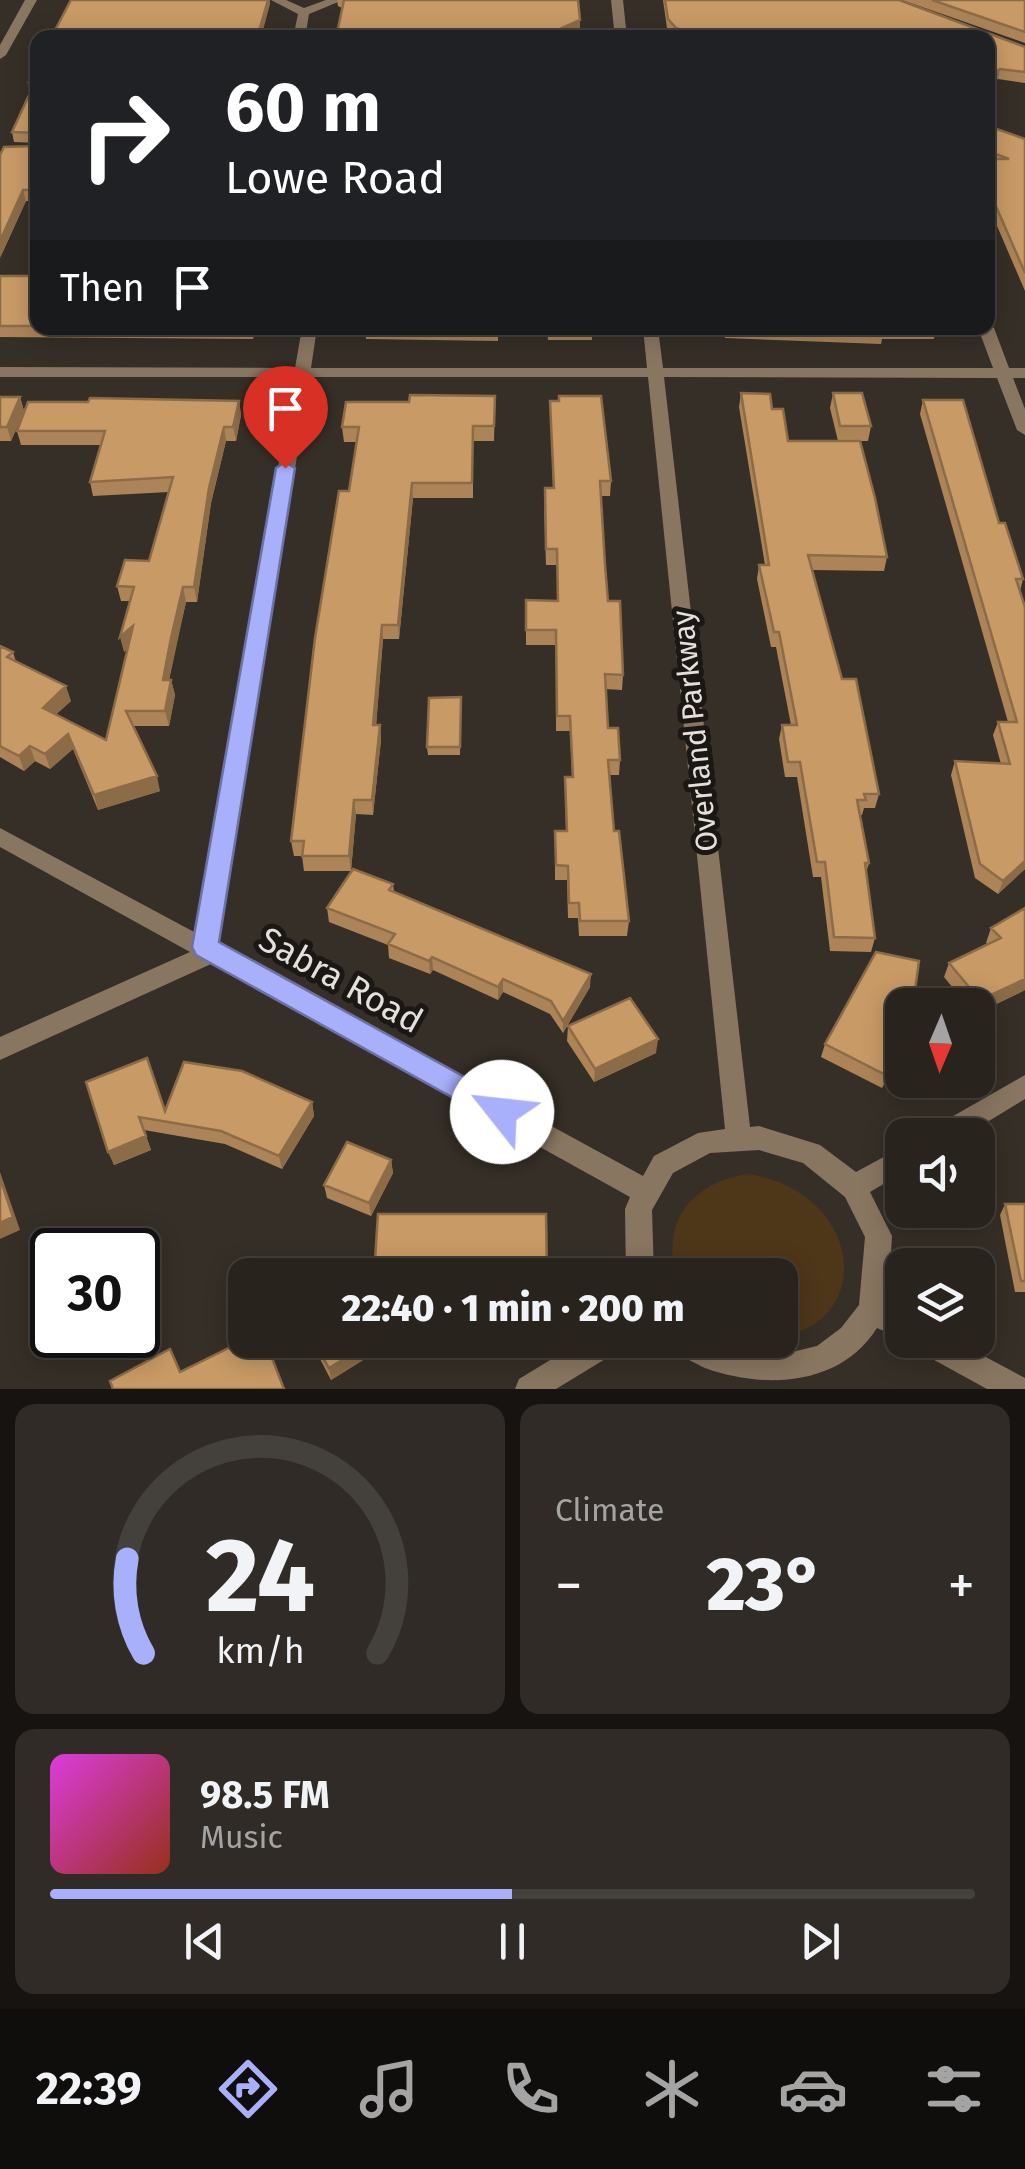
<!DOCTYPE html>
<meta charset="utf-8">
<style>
body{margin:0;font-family:"Fira Sans",sans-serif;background:#302b26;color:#f1f3f6;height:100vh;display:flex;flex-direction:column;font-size:38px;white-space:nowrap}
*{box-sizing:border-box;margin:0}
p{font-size:32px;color:#a5a4a4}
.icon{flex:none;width:55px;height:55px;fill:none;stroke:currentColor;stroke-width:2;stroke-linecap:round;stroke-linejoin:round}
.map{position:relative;height:1389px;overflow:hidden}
.sheet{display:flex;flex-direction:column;gap:15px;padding:15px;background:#161310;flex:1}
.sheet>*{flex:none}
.top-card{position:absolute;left:30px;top:30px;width:965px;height:305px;border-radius:20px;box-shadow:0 5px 25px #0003,0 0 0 2px #44403b;background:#202124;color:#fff;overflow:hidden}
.needle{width:65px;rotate:182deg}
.buttons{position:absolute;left:885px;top:988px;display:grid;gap:20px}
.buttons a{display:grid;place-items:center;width:110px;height:110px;border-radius:20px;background:#28231d;box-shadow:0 5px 25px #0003,0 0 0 2px #44403b;font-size:50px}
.speed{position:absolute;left:30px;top:1228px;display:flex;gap:20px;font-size:50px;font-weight:700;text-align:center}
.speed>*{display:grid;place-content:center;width:130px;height:130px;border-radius:50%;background:#28231d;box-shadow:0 5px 25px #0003,0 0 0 2px #44403b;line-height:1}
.speed .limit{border:5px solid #111;border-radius:15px;background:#fff;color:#111}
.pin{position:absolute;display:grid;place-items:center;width:85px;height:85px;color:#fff;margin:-102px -42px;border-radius:50% 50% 50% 0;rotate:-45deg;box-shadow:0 0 10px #0007}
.pin .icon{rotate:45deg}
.me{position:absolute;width:110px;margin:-55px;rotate:299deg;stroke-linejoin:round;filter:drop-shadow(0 0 8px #0008)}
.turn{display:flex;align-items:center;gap:35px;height:210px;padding:0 30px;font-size:45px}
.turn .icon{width:130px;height:130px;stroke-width:2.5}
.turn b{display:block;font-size:70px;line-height:85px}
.then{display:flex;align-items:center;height:95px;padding:0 30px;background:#0003;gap:20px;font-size:38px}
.big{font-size:75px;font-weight:800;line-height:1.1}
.sheet .card{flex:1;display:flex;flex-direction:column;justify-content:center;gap:15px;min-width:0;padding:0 35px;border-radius:20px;background:#302b26}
.sheet .dial{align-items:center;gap:0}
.dial svg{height:260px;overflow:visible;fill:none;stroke:#44403b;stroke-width:7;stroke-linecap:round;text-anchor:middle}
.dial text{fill:#f1f3f6;stroke:none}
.song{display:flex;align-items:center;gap:30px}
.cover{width:120px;height:120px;border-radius:15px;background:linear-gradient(135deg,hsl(300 70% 55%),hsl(10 70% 35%))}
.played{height:10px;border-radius:5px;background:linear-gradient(90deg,#a8b0fc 50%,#44403b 50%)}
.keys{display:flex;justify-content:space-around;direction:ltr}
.heat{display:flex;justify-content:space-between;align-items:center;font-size:55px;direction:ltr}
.sheet .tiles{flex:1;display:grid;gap:15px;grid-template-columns:1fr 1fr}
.card:last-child{grid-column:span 2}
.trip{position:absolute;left:228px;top:1258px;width:570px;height:100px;border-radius:20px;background:#28231d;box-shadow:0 5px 25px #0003,0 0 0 2px #44403b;font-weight:800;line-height:100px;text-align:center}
.dock{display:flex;height:160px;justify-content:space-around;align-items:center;background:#100e0c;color:#a5a4a4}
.dock .icon{width:70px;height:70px}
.dock .selected{color:#a8b0fc}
.dock b{font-size:45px;color:#f1f3f6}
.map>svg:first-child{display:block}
.green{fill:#4e3619}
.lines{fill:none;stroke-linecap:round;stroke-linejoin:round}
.street{fill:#897660;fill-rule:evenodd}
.wall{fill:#ac8458}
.shaded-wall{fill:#8c6c47}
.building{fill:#c89a66;stroke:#8c6c47;stroke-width:2.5}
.route{fill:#a8b0fc;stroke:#6d72a4;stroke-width:2.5}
.labels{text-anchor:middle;stroke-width:10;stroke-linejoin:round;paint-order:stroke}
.street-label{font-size:30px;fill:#e5e0db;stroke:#1b1714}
.near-street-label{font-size:35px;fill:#e5e0db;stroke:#1b1714}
</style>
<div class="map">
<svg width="1025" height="1389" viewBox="0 0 1025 1389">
<rect width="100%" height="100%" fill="#362f27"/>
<path class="green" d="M748,1174C870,1193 881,1342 751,1340H780V1275H676C661,1219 694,1182 748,1174Z"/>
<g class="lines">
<path class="street" d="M25,0H37L6,55L0,59V45Z
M271,0H286L304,8L326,0H343L309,14L305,38H293L298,14Z
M611,0H623L627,38H615Z
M988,324L994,328L1009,368H1025V378H1013L1025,409V435L1017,430L997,378L664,377L750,1127L759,1126L820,1145L856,1172L902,1147V1173L870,1192L892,1236L888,1303L902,1312L904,1340L877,1328C840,1387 763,1389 705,1368C691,1361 676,1355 670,1340H710L744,1354L771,1357L817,1346L841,1328L859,1305L865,1237L845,1197L803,1163L759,1150L710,1153L673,1173L652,1210L654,1275H626L625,1209L630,1197L211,964L0,1060V1037L190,952L0,847V828L196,933L294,377H0V367L295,368L302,328H317L311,368H647L643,328H658L663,368H993L978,328H988ZM310,377H648L725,1129L698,1133L654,1156L643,1176L217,943Z
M1025,1075V1099L966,1135H930L934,1127Z
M583,1340H624L620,1350L556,1389H515L519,1379Z
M912,1340H954L1025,1378V1389H987L916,1350Z"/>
</g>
<path class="wall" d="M337,0H578L580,30L342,8L338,6Z
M663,0H899L1025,47V83L998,79L992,82L988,81V38H675L667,28Z
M902,0H1025V43Z
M38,65V143L14,142L12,132L31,92L29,82Z
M988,126L1025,139V291L988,205Z
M38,146V201H26L0,258Z
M0,276H38V328H256L253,339L0,337Z
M365,328H498V341L366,339Z
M547,328H592V340H548Z
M716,328H936L934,339H882L881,344L725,338L723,329H716Z
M741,393L772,409L788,441H838L830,408L833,393L871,426L868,441H860L887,557L884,571L812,570L842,679L879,794L875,808H864L862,815H860L869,863L866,873L875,938L871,952L830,951L821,877H813L797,777H785L779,739L782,725H791L776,647H771L757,579L759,565H765L739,407Z
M495,396L494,441H473V498H413L399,639H383L376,725H380L381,740L373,815L356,814L351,871H304L302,856H294L291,841L357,442H344L342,427L409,402Z
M0,397H20L24,411L11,441H0Z
M923,400L999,523L1023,579L1020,591L1025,869L998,894L975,878L951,775L955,761L1001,764L993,735L998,722H1008L920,414Z
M239,401L241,415L236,441H226L211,503L197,602H186L174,653L169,680H171L175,695L169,726H133L160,791L98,810L73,749L50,769L35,761L24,771L0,757V646L13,652L16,662L71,701L56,714L106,740L127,649L124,652L130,601H121L117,586L149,561L169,492L93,496L90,482L100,445H21L17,431Z
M550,401L611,481L610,496H601L605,565L608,601L623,675L622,690L605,689L608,728L620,760L619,775H610L614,831L629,921L627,936H579L578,918H568L567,880H555V831H566L565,777H572L570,731H556V645H526V600L557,601V565H546L544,503L553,488Z
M461,697L460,755H428L427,747Z
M393,884L394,892L590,987L563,1033L550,1014L503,992L498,1000L433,970L430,974L389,958L388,945L329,922L327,908Z
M1025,908V990L978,1013V1005H967L944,977L949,963L988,944L986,943L991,928Z
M902,1005V1048L882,1088L821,1057L825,1044Z
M568,1026L656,1053L594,1082L567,1041Z
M86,1082L165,1111L312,1102L314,1116L282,1169L225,1144L144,1130L151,1150L114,1165Z
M391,1160L393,1173L371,1216L327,1198L324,1185Z
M1005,1204H1025V1292H1015L1000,1215Z
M378,1214L547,1275H377L375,1260Z
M310,1340H383L384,1347L331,1380Z"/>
<path class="shaded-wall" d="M268,0H270V4L261,38H257Z
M580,20V30L562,38H540Z
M1000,69L998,79L992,82L994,72Z
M23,190L26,201L0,258V241Z
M20,397L24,411L11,441L7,427Z
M239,401L241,415L236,441L233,427Z
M224,427L226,441L211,503L197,602L194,587L209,488Z
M412,483L413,498L399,639L398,625Z
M183,587L186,602L166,695L163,680Z
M382,625L383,639L375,740L373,725Z
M133,626L136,641L124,652L120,637Z
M171,680L175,695L169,726L165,711Z
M66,686L71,701L48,722L43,708Z
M380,725L381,740L373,815L372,800Z
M68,734L73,749L50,769L45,754Z
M30,746L35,761L24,771L19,756Z
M157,776L160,791L98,810L94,795Z
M354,800L356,814L351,871L349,856Z
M1025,861V869L998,894L1003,881Z
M432,957L433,970L430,974L429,961Z
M591,974L590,987L563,1033V1021Z
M503,979V992L498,1000V987Z
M1025,979V990L978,1013L980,1000Z
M658,1039L656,1053L594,1082L595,1069Z
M902,1044V1048L882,1088L886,1075Z
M312,1102L314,1116L282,1169L279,1156Z
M146,1136L151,1150L114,1165L108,1152Z
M391,1160L393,1173L371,1216L369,1203Z
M0,1172L20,1230L0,1239Z
M375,1340H383L384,1347L331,1380L329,1368Z"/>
<path class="building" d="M71,0H268L257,38H51Z
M344,0H578L580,20L540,38H336Z
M665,0H899L1025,47V72L1000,69L994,72L988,70V38H703L676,28L668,19Z
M932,0H1025V32Z
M38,65V133L12,132L35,82H29Z
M988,126L1025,139V273L988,188V159H1009L988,151Z
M38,146V190H23L0,241V155L4,147Z
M0,276H38V326H0Z
M736,328H936H882L883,333Z
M741,393L770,394L772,409H783L788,441H860L875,498L887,557L808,555L842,679H856L879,794H864L866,800H857L869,863H865L875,938L834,937L825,862H817L800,762H788L782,725H797L779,632H774L759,565H769Z
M833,393H862L871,426H840Z
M410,395L495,396L494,426H473L472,483H412L398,625H382L373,725H380L372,800H354L349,856H302L304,841H291L315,638L339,491H349L359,427H342L346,402H409Z
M559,396H601L611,481H600L605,565L608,601H620L623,675L605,674L608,728H618L620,760H608L614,831H619L629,921H580L579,903H569L568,866L556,865L555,831H567L565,777H573L570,716H557L556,630H526V600L558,601L557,549H546L545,488H554L550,401H559Z
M0,397H20L7,427H0Z
M90,398L239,401L233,427H224L209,488L194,587H183L171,638L163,680H171L165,711H126L157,776L94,795L68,734L45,754L30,746L19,756L0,746V646L13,652L7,657L66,686L43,708L106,740L133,626L120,637L134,587L117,586L125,560L149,561L173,477L90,482L105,431H17L28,402H88Z
M923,400H963L999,523H1005L1023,579H1016L1025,607V861L1003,881L980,864L955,761L1010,764L998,722H1017Z
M461,697L460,747H427L429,698Z
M353,869L393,884L389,890L591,974L563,1021L551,1001L503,979L498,987L432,957L429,961L388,944L395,934L327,908Z
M1025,908V979L980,1000L949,963L1001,938L991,928Z
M876,952L919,961L913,1005H902V1044L886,1075L825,1044Z
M630,998L658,1039L595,1069L568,1026Z
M147,1058L165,1111L184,1062L242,1071L312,1102L279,1156L221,1131L139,1117L146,1136L108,1152L86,1082Z
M347,1142L391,1160L369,1203L324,1185Z
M0,1178L13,1217L0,1223Z
M1005,1204H1025V1281H1021Z
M378,1214H546L547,1275H422V1260H375Z
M245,1340H265L284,1389H113L110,1381L170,1349L180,1372Z
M313,1340H375L329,1368Z"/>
<path class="route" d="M285,462L295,468L219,942L512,1103L516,1112L512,1121L502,1125L196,955L192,947L276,468Z"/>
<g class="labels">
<g class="street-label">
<text transform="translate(695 731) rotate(-96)" y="10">Overland Parkway</text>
</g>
<g class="near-street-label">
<text transform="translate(341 980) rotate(29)" y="12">Sabra Road</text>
</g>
</g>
</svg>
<div class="buttons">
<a><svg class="needle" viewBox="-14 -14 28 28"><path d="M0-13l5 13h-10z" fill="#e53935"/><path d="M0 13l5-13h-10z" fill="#a5a4a4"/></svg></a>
<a><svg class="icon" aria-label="sound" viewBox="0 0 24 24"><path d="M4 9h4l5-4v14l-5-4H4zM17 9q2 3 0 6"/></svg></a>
<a><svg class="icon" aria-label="layers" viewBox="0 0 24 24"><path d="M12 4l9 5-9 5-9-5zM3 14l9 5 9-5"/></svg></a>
</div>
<div class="speed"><div class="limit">30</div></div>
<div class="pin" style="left:285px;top:468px;background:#d93025"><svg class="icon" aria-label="arrive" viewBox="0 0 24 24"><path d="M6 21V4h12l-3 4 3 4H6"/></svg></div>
<svg class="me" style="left:502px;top:1112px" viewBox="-20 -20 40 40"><circle r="19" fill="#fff"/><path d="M0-13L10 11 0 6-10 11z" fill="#a8b0fc"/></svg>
<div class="trip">22:40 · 1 min · 200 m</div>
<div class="top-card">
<div class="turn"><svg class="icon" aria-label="right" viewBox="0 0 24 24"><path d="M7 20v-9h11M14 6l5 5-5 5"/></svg><div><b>60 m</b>Lowe Road</div></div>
<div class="then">Then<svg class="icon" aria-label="arrive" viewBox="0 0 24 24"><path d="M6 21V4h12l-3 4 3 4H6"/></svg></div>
</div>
</div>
<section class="sheet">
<div class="tiles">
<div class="card dial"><svg viewBox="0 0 100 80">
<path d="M14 69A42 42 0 1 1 86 69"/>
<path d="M14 69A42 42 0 0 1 9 40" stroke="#a8b0fc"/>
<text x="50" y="56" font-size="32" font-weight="700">24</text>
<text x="50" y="72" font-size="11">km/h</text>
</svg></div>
<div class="card"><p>Climate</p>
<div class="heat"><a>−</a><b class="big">23°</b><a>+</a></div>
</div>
<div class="card">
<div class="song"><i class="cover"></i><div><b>98.5 FM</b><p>Music</p></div></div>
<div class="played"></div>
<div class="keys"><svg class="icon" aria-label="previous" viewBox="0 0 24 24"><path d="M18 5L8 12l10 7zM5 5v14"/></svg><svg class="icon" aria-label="pause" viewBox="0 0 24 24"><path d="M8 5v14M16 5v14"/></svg><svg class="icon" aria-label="next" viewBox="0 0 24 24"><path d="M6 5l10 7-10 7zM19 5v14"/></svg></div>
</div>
</div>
</section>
<nav class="dock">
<b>22:39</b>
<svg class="icon selected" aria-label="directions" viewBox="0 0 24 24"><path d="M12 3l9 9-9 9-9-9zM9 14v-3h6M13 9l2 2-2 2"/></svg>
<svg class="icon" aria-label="music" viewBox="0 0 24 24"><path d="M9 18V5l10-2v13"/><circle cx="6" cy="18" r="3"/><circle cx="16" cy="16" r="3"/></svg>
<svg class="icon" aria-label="phone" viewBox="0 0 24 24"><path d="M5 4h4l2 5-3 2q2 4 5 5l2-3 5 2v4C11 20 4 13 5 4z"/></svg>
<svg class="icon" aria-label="climate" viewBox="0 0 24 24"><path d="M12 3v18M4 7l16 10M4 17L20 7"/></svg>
<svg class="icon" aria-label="car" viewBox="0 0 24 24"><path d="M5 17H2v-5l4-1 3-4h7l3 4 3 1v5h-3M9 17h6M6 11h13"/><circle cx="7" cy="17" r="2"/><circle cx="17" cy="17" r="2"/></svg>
<svg class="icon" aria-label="filters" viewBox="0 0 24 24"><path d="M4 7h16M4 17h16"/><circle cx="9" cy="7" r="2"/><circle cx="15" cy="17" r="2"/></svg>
</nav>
